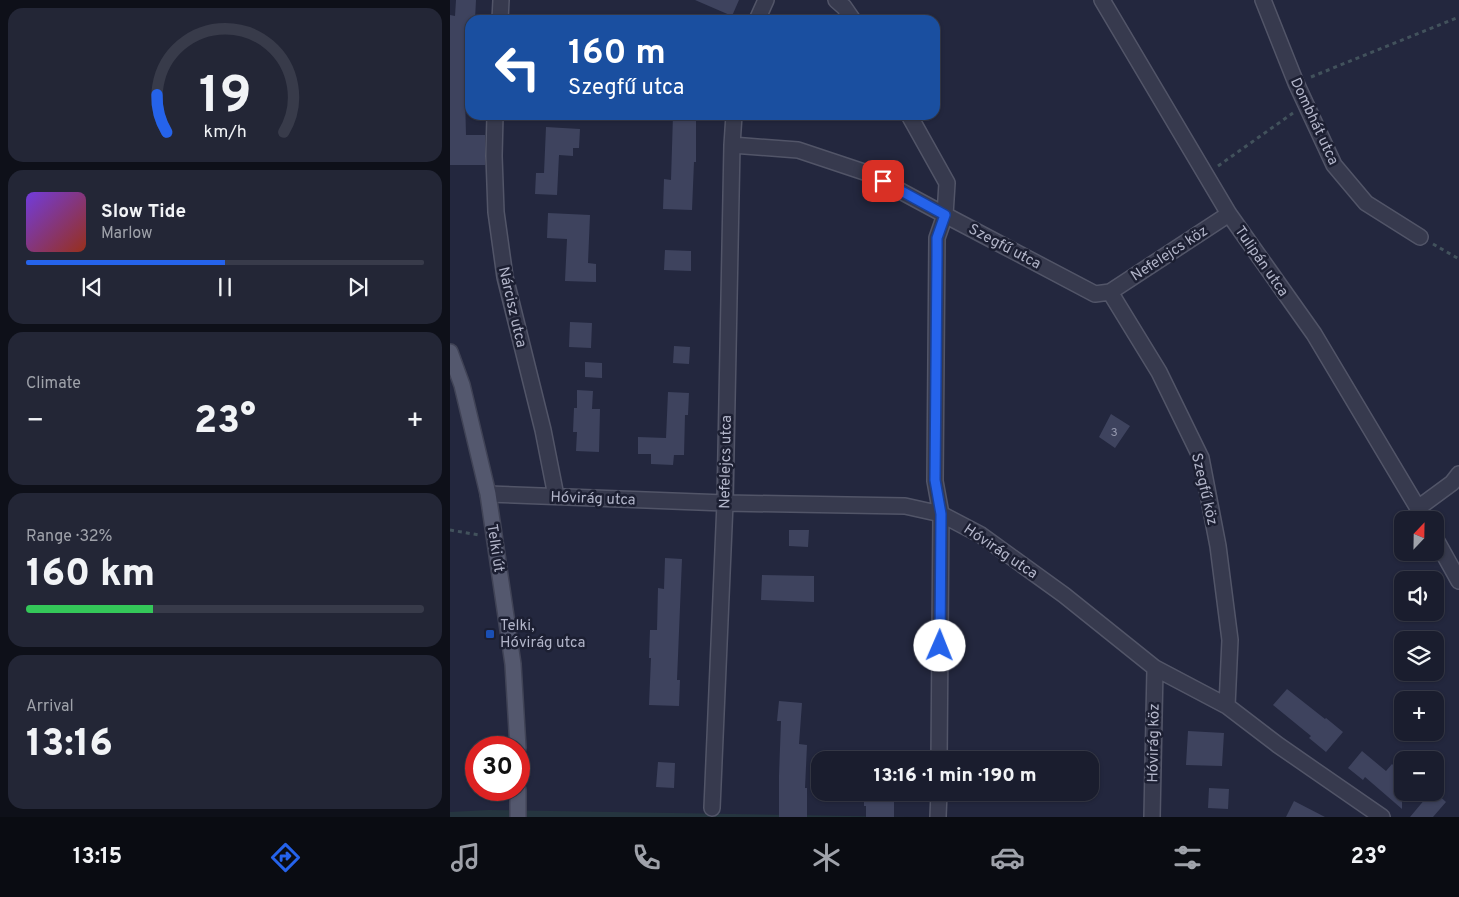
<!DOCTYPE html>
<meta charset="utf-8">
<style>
body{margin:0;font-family:Overpass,sans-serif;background:#232636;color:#f1f3f6;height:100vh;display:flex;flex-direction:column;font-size:19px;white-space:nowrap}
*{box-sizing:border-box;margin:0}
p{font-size:16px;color:#9fa2aa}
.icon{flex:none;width:28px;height:28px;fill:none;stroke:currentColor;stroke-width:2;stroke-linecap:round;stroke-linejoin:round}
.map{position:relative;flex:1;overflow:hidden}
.details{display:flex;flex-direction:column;gap:8px;padding:8px;background:#0e1019;width:450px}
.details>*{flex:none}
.guide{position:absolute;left:15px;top:15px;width:475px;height:105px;border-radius:15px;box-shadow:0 1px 4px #0004,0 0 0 1px #383b4a;background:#1a4fa0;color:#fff;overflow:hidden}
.needle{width:32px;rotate:22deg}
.fabs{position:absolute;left:944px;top:511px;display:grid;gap:10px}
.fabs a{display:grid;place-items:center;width:50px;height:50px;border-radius:10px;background:#1a1d2e;box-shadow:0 1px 4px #0004,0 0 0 1px #383b4a;font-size:25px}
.speed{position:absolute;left:15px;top:736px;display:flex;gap:10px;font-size:25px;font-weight:700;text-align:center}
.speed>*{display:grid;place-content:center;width:65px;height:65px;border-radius:50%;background:#1a1d2e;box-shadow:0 1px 4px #0004,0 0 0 1px #383b4a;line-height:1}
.speed .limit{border:8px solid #d22;background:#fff;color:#111}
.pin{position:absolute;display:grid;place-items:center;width:42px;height:42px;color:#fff;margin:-21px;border-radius:10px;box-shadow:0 2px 8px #0006}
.me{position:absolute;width:55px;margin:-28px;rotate:1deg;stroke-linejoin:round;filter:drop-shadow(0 0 4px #0008)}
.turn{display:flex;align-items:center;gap:18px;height:105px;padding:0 20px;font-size:22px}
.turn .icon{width:65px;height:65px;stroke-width:2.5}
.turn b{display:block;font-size:35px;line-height:42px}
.big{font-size:38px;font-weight:800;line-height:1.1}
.details .widget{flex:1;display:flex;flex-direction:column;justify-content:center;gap:8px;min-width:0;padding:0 18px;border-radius:15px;background:#232636}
.details .dial{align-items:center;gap:0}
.dial svg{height:130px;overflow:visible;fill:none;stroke:#383b4a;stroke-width:7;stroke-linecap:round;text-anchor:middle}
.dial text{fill:#f1f3f6;stroke:none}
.song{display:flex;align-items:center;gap:15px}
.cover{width:60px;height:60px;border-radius:8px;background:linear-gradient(135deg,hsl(260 70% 55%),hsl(10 70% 35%))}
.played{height:5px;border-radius:2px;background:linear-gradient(90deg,#2563eb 50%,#383b4a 50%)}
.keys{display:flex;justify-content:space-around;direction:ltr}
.heat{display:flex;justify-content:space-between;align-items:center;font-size:28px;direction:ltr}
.charge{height:8px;border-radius:4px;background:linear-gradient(90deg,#34c759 32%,#383b4a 0)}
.trip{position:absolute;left:361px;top:751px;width:288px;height:50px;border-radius:15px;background:#1a1d2e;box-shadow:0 1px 4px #0004,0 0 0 1px #383b4a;font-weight:800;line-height:50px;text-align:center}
.dock{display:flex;height:80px;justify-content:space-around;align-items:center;background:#0a0c12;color:#9fa2aa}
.dock .icon{width:35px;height:35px}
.dock .current{color:#2563eb}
.dock b{font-size:22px;color:#f1f3f6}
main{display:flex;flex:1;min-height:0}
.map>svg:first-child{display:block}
.green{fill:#25353f}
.building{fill:#3e435e}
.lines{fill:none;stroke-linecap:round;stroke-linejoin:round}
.minor-casing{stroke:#525568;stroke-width:18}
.major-casing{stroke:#404356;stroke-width:18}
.path{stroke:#42525c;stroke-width:3;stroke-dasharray:4 4;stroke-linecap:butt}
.minor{stroke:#373a4e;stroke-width:15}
.major{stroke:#54586e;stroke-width:15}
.route-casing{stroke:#184099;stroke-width:12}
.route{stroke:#2563eb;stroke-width:9}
.transit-dot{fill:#1a4fb4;stroke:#1c1f32;stroke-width:2}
.labels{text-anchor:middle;stroke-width:5;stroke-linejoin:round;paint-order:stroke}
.number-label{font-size:12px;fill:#9598ae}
.street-label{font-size:15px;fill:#b2b5c9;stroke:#1c1f32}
.poi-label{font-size:15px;fill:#b2b5c9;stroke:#1c1f32;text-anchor:start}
</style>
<main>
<section class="details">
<div class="widget dial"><svg viewBox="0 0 100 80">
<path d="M14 69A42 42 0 1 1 86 69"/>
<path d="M14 69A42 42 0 0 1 8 46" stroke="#2563eb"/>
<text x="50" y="56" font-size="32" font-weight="700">19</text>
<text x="50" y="72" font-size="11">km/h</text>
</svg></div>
<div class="widget">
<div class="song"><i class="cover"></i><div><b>Slow Tide</b><p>Marlow</p></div></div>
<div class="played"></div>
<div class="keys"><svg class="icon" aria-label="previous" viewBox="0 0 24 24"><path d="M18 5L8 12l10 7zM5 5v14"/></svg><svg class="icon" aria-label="pause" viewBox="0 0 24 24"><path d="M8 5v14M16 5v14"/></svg><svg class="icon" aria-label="next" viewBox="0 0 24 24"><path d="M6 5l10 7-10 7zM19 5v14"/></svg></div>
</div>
<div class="widget"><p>Climate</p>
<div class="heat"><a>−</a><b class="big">23°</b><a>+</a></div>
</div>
<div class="widget"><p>Range · 32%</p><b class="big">160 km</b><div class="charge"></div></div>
<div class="widget"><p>Arrival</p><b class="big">13:16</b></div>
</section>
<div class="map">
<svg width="1009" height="817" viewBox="0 0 1009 817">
<rect width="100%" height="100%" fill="#23273e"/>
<path class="green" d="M39,810L460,817H0V812Z"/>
<path class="building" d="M6,0H26L25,20H20V96H15L16,135H35V165H0V15L5,16Z
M245,0H289L282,16Z
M223,115H246V162H244L242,210L213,209L214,179L221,180Z
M96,127L130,129L129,148H123V156L109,155L107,195L85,194L86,173H94Z
M98,213L140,215L138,263L146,264V282L115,281L117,239L97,238Z
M215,250L241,251V271L214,270Z
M120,322L142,323L141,348L119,347Z
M224,346L240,347L239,364L223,363Z
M135,362L152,363V378L135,377Z
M127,390L143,391L142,409H150L149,452L126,451L127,432H123L124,408H127Z
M218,392L239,393L238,415H235L234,455H224L223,465L201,464V454H188V437L216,438Z
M661,414L680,426L665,448L649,437Z
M339,530H359L358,547L339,546Z
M215,558L232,559L227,680H230L229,706L199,705L201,658H199L200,630H207L208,588L214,589Z
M312,575L364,576V602L311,600Z
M837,689L875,719L876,718L893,732L876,752L859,738L861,736L823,705Z
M329,701L352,703L349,744L357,745L355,788H357V817H329V776L331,721H327Z
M738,731L774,733L772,766L736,765Z
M912,751L936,771L942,764L952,773V809L915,777L913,780L898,768Z
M208,762L225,763L224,788L206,787Z
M759,788L779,789L778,809L758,808Z
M414,792H444V817H416V806H414Z
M981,792H985L996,802L983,817H960Z
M844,801L875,817H836Z"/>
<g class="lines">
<g class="minor-casing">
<path id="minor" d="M386,0L394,7L403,20
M652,0L779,214L864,334L975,520
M813,0L846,83L884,165L916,203L970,237
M50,20L51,0
M307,20L316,0
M45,115L44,156L46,212L55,277L93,430L106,496
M459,115L497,183L495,215L487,238L485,481L491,514L489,760
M282,145L348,150L417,173L495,215L645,294L660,292L779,214
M660,292L709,372L751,458L768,546L780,640L777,706
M38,494L275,503L455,506L491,514L531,535L614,595L705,668L777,706L828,745L932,817
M968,508L1002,483L1009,474
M985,538L1009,581
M262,808L275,503L282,145L284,115
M488,817L489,792
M702,817L705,668"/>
</g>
<g class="major-casing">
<path id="major" d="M0,352L12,385L38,494L63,664L68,748
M68,790V817"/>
</g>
<path class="path" d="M861,77L1009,17
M768,166L843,113
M983,244L1009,259
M0,530L29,535"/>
<use href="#minor" class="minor"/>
<use href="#major" class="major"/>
</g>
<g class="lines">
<g class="route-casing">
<path id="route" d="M433,181L495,215L487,238V256L485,480L491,514L490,646"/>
</g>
<use href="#route" class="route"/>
</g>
<rect class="transit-dot" x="35" y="629" width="10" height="10" rx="2.5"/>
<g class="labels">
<g class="number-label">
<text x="664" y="436">3</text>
</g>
<g class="street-label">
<text transform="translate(865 121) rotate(65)" y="5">Dombhát utca</text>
<text transform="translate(555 246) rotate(28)" y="5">Szegfű utca</text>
<text transform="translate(719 253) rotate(-33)" y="5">Nefelejcs köz</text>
<text transform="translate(812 261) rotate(55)" y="5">Tulipán utca</text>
<text transform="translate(63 307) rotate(77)" y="5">Nárcisz utca</text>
<text transform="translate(275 462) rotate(-89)" y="5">Nefelejcs utca</text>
<text transform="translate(755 489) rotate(77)" y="5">Szegfű köz</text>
<text transform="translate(143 498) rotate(2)" y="5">Hóvirág utca</text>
<text transform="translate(46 548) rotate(81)" y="5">Telki út</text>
<text transform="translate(551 551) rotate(34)" y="5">Hóvirág utca</text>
<text transform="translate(703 743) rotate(-89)" y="5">Hóvirág köz</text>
</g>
<g class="poi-label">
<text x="50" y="630">Telki,<tspan x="50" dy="17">Hóvirág utca</tspan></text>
</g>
</g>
</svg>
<div class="fabs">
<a><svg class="needle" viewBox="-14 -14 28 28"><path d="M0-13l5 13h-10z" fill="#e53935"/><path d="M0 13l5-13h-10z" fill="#9fa2aa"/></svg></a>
<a><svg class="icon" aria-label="sound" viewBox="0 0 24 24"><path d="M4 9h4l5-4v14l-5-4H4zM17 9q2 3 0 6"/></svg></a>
<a><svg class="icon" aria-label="layers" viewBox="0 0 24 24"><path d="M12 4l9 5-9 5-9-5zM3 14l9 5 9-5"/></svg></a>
<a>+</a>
<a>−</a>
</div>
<div class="speed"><div class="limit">30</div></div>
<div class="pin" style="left:433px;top:181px;background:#d93025"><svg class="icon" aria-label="arrive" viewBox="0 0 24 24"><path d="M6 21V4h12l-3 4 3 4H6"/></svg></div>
<svg class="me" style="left:490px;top:646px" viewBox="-20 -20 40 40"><circle r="19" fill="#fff"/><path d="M0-13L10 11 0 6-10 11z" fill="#2563eb"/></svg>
<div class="trip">13:16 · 1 min · 190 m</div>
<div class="guide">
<div class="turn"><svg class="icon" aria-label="left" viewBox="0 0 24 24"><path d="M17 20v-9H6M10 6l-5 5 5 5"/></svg><div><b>160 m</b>Szegfű utca</div></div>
</div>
</div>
</main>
<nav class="dock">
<b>13:15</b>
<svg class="icon current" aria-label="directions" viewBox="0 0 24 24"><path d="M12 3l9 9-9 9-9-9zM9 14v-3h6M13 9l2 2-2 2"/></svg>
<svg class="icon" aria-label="music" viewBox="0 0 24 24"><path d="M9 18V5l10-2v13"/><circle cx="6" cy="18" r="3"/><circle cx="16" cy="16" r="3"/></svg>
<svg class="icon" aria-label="phone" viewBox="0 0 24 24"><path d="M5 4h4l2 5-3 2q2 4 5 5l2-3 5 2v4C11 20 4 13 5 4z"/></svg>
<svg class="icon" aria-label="climate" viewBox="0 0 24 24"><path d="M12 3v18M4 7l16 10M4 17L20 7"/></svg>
<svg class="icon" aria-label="car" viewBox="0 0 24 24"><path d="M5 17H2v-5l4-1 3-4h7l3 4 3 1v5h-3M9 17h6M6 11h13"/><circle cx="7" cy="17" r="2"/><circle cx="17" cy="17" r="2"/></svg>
<svg class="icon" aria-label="filters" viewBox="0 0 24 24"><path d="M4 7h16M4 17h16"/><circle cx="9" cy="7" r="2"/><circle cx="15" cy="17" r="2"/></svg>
<b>23°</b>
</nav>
